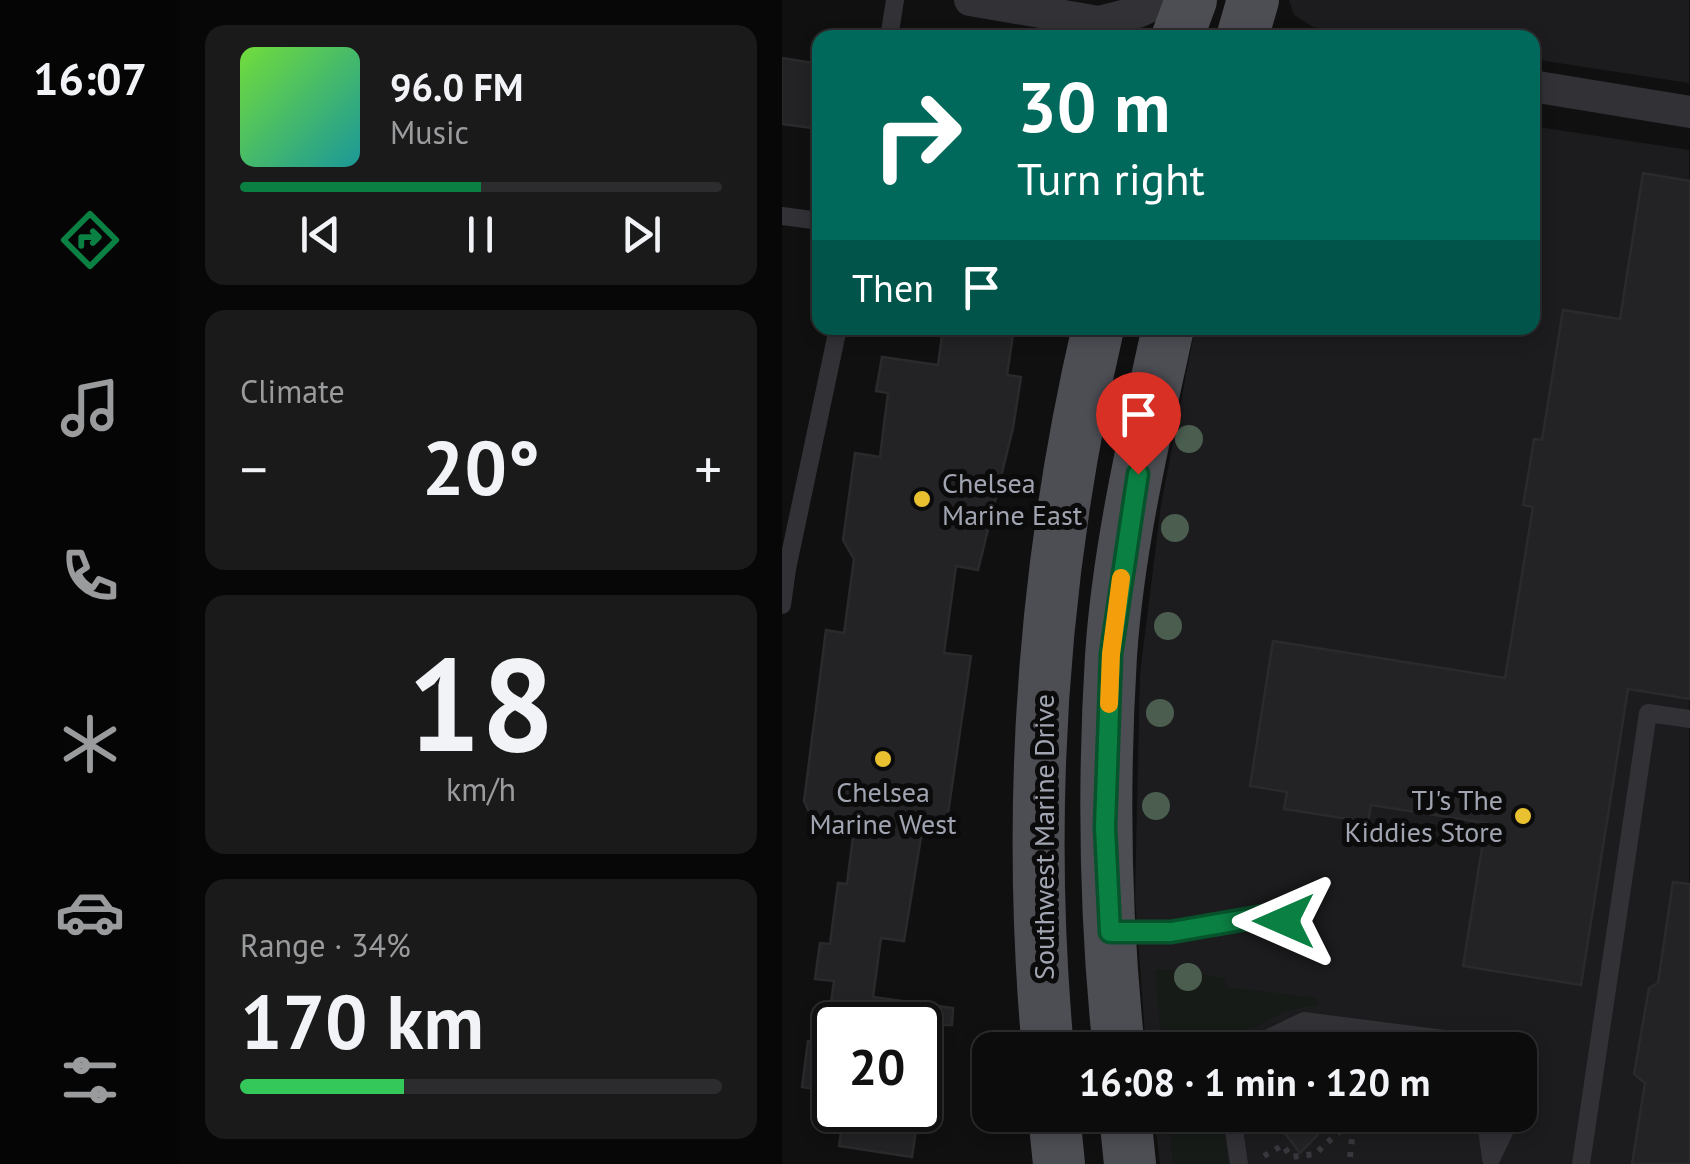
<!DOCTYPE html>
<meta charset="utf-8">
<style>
body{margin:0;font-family:"PT Sans",sans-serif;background:#1a1a1b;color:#f1f3f6;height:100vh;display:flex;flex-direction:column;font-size:38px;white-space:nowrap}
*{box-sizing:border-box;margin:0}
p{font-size:32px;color:#9a9b9d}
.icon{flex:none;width:55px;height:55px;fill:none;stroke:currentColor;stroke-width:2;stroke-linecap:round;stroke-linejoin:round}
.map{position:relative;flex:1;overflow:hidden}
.details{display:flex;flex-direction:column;gap:25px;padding:25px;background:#070707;width:602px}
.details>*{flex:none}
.guide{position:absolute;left:30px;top:30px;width:728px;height:305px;border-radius:20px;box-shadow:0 5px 15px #0003,0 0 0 2px #2c2c2e;background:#00695c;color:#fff;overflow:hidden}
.speed{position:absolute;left:30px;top:1002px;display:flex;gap:20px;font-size:50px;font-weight:700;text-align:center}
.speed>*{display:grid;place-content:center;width:130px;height:130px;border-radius:50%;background:#0c0c0d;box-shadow:0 5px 15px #0003,0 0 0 2px #2c2c2e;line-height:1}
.speed .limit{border:5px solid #111;border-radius:15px;background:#fff;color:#111}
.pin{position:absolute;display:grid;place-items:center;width:85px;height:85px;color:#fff;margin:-102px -42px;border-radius:50% 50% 50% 0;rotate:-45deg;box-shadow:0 0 10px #0007}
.pin .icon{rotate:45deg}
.me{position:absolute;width:110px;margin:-55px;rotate:270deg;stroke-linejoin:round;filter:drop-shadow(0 0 8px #0008)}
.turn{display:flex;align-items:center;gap:35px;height:210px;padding:0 40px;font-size:45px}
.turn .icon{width:130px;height:130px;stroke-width:2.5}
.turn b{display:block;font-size:70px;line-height:85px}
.then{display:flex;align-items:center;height:95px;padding:0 40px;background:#0003;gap:20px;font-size:38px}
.big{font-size:75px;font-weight:700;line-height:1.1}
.details .tile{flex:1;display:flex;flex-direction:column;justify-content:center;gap:15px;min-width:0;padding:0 35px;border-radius:20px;background:#1a1a1b}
.details .dial{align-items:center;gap:0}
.dial b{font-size:130px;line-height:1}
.song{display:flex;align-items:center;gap:30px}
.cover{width:120px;height:120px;border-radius:15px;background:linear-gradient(135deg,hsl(100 70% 55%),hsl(180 70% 35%))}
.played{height:10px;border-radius:5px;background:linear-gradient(90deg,#0b8043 50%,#2c2c2e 50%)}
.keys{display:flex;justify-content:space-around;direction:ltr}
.heat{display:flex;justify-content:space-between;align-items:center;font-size:55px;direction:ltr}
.charge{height:15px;border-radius:8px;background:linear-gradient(90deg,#34c759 34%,#2c2c2e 0)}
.trip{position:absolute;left:190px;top:1032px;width:565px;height:100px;border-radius:20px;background:#0c0c0d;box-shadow:0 5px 15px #0003,0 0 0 2px #2c2c2e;font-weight:700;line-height:100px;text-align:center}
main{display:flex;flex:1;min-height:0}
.menu{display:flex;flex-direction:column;width:180px;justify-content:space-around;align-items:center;background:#050505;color:#9a9b9d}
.menu .icon{width:70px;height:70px}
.menu .current{color:#0b8043}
.menu b{font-size:45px;color:#f1f3f6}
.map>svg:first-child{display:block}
.built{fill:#1c1c1e}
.green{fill:#161b18}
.building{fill:#232325;stroke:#2a2a2d;stroke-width:2.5}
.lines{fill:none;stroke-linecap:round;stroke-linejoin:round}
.path{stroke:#37383d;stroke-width:6;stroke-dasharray:5 8;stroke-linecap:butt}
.lane{stroke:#313136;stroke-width:18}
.street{stroke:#313136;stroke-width:32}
.primary{stroke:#4d4e54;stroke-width:52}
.tree{fill:#4a5d4e}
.route-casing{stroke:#07532c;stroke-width:25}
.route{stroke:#0b8043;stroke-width:18}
.slow{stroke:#f59e0b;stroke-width:18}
.poi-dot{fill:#e8c030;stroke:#0b0b0c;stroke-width:4}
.labels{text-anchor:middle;stroke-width:10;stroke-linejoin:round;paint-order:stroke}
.poi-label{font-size:28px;fill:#a1a4b1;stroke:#0b0b0c;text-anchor:start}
.street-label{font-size:28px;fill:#a1a4b1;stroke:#0b0b0c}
</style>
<main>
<nav class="menu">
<b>16:07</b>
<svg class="icon current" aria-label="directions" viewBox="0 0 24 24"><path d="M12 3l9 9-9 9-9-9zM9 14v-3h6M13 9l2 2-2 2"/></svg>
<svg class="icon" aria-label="music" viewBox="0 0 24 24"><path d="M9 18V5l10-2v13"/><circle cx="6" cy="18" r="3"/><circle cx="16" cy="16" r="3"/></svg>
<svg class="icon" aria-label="phone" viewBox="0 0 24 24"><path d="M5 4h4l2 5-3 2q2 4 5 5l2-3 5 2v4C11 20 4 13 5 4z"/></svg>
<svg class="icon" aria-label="climate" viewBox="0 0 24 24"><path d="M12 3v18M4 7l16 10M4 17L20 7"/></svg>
<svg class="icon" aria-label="car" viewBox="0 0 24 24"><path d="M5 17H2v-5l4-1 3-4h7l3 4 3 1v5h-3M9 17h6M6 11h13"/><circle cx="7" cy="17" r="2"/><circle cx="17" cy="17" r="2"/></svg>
<svg class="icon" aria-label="filters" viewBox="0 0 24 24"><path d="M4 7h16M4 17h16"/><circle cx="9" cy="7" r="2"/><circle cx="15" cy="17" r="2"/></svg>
</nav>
<section class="details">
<div class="tile">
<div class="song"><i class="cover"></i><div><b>96.0 FM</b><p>Music</p></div></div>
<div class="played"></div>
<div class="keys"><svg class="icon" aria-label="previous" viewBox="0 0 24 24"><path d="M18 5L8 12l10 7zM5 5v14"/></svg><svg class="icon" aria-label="pause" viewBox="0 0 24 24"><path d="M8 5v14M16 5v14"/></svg><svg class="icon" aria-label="next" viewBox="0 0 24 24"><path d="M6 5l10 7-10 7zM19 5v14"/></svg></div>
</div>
<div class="tile"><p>Climate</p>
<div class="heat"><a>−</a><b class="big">20°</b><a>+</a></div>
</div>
<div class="tile dial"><b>18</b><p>km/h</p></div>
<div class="tile"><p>Range · 34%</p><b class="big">170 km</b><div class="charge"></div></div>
</section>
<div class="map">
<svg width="908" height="1164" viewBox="0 0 908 1164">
<rect width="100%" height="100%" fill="#101011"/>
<path class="built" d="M507,0H907V83L750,59V38H606L531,27L512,15Z
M750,126L907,150V1164H378L372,1115H738V1050H364L353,896L358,674L379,505L413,328H750Z"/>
<path class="green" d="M378,969L443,978L444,987L536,998L535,1006C492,1008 486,1027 451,1036C429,1042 401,1033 378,1029L373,971Z
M386,1115H439L447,1164H391Z"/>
<path class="building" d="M0,58L38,64V129L0,124Z
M861,173L908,181V699L846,689L799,985L681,966L704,823L589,805L586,822L502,809L505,792L468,786L491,641L723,678L751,507L741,505L747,470L752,439L760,440L781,310L838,319Z
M161,328H232L225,375L239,377L231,428L196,570L174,566L162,653L189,656L163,834L140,831L122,941L99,938L91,997L171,1008L170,1025H46L52,981L33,979L38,943L48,944L56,883L65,884L73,821L33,815L27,812L22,801L44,630L62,633L72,559L61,540L73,453L98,457L106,393L94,391L100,357L156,365Z
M891,882L908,884V1164H850L863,1083L852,1074L867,988L876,983Z
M26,1041L52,1044V1092L20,1087Z
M62,1110H137L130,1157L57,1146Z
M489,1115H555L518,1153Z"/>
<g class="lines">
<path class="path" d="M482,1156L501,1145L509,1157L533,1154L572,1118
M568,1157L572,1119"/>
<path class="lane" d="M107,38L113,0
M0,216L38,221
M0,605L5,569L56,328
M334,932H389L482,916L502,921
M666,1040L701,1043L713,1050
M462,1050L522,1021L662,1039L678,1050
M450,1115L457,1164
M703,1115L709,1158
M709,1159L722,1132L725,1115
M799,1164L866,713L908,719"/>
<path class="street" d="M188,0L317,22L356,12L382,0
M750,86L908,112"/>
<path class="primary" d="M395,38L409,0
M460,38L471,0
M266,1050C244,808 261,565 316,328
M337,1050C323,919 321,787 329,656C336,549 363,433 386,328
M272,1115L277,1164
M343,1115L348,1164"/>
</g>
<g class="tree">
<circle cx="407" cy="439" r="14"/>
<circle cx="393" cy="528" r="14"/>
<circle cx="386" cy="626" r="14"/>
<circle cx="378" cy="713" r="14"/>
<circle cx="374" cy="806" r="14"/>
<circle cx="406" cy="977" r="14"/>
</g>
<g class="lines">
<g class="route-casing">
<path id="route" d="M356,474L329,654L323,827L328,932H389L482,916L502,921"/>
</g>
<use href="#route" class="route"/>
<path class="slow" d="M327,704L329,654L339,578"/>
</g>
<g class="poi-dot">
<circle cx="140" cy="499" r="10"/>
<circle cx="101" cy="759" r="10"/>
<circle cx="741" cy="816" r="10"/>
</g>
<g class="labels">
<g class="poi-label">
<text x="160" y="493">Chelsea<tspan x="160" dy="32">Marine East</tspan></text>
<text x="101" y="802" text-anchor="middle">Chelsea<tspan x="101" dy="32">Marine West</tspan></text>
<text x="721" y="810" text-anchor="end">TJ's The<tspan x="721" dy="32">Kiddies Store</tspan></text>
</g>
<g class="street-label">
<text transform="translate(262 837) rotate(-90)" y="10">Southwest Marine Drive</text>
</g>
</g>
</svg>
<div class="speed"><div class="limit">20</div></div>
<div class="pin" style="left:356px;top:474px;background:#d93025"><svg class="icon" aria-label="arrive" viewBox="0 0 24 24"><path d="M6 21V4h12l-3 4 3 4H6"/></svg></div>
<svg class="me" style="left:502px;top:921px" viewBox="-20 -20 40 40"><path d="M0-17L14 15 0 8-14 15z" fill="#0b8043" stroke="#fff" stroke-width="4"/></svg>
<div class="trip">16:08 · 1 min · 120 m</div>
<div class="guide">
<div class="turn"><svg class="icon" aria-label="right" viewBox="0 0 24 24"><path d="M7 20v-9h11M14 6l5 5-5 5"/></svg><div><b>30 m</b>Turn right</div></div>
<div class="then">Then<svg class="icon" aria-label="arrive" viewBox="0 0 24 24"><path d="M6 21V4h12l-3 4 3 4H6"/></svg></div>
</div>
</div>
</main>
